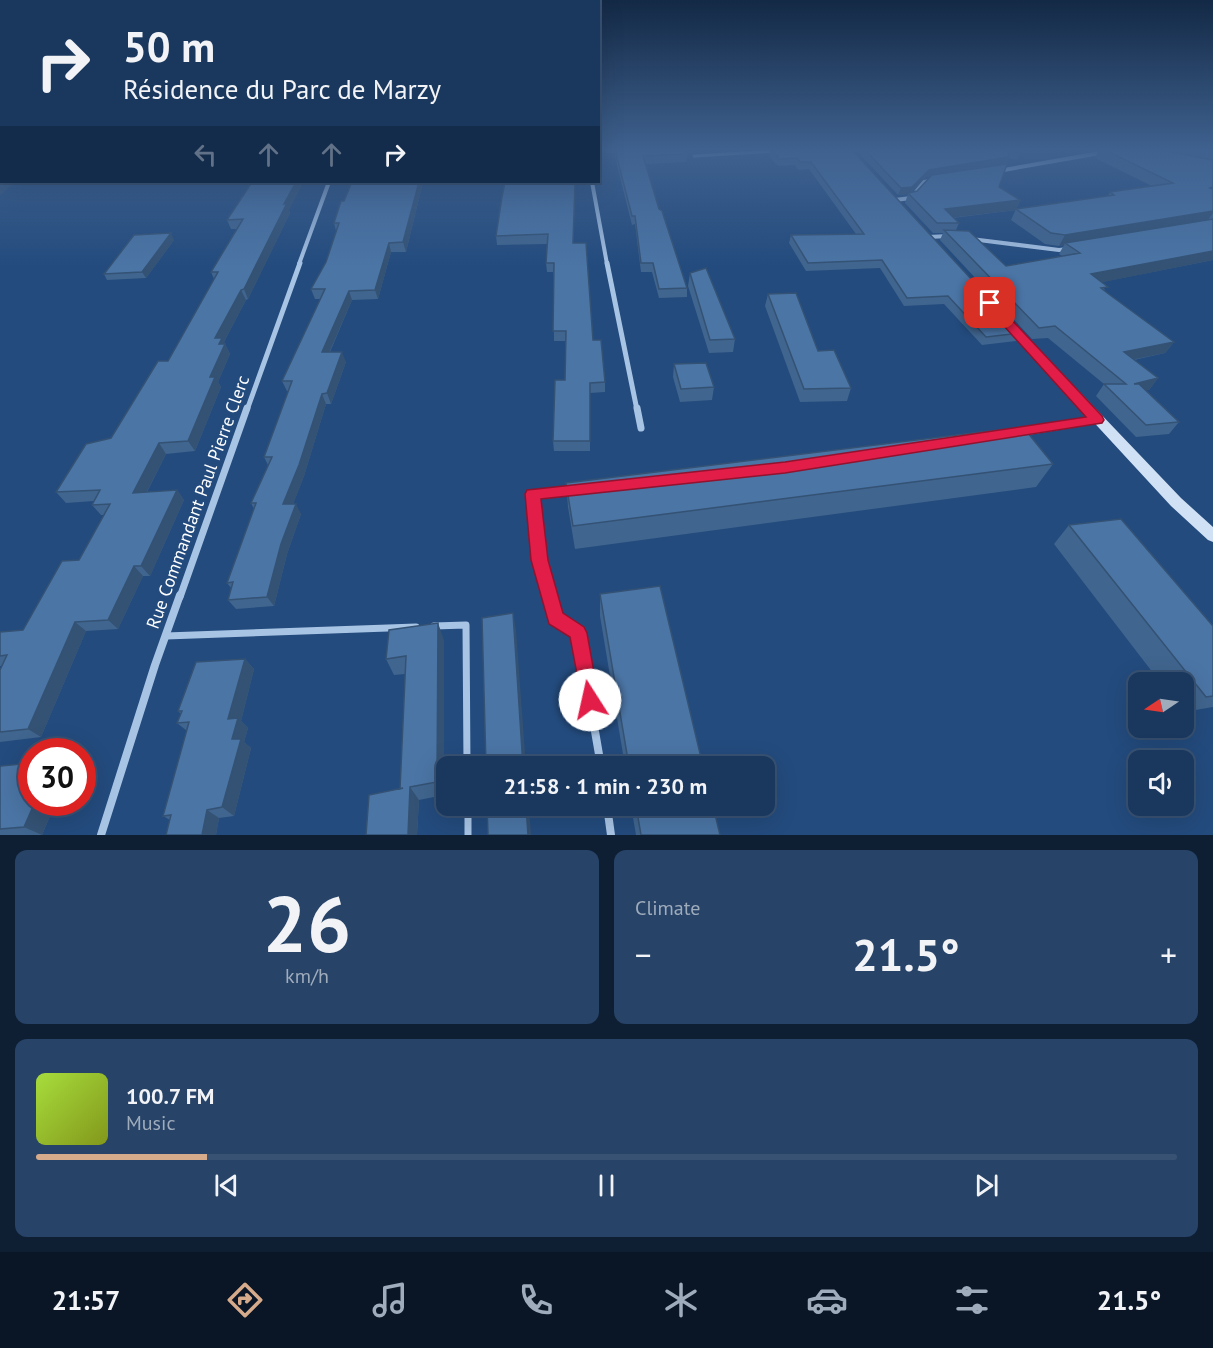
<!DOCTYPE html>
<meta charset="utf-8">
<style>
body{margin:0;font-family:"PT Sans",sans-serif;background:#274367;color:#f1f3f6;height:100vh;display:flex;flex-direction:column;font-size:22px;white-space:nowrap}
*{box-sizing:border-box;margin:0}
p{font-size:20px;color:#9facbc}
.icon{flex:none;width:33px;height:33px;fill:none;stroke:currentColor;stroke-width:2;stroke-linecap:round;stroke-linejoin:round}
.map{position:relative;height:835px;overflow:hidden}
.drawer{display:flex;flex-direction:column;gap:15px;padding:15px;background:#0e1f34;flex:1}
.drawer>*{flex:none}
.banner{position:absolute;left:0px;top:0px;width:600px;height:183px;box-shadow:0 6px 24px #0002,0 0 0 2px #385273;background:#1a385e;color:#f1f3f6;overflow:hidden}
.needle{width:39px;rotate:257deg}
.fabs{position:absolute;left:1128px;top:672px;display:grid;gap:12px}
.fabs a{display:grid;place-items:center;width:66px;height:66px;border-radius:12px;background:#1a385e;box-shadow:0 6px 24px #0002,0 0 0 2px #385273;font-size:30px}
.speed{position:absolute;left:18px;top:738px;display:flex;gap:12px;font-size:30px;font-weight:700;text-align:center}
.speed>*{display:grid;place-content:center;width:78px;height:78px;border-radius:50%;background:#1a385e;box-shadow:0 6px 24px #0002,0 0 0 2px #385273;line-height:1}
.speed .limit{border:9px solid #d22;background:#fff;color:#111}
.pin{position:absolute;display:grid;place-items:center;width:51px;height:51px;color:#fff;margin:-26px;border-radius:12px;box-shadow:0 3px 9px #0006}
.me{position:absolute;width:66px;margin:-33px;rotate:350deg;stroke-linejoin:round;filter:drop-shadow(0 0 4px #0008)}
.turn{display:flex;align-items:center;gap:21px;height:126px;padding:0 24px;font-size:27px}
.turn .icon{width:78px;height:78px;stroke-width:2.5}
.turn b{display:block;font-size:42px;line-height:51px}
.lanes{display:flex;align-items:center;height:57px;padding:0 24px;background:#0003;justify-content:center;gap:30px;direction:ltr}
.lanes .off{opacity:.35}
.big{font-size:45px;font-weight:800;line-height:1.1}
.drawer .tile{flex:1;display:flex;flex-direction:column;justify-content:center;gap:9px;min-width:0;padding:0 21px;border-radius:12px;background:#274367}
.drawer .dial{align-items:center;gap:0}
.dial b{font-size:78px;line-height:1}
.song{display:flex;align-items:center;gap:18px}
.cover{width:72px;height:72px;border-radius:9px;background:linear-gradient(135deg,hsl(80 70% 55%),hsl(70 70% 35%))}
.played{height:6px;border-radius:3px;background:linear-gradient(90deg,#d6ab8b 15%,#385273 15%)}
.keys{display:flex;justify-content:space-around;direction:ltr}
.heat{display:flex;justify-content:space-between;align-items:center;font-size:33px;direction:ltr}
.drawer .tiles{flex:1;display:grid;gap:15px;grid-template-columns:1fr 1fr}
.tile:last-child{grid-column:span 2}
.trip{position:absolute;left:436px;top:756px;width:339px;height:60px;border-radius:12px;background:#1a385e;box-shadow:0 6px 24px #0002,0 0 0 2px #385273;font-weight:800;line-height:60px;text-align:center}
.tabs{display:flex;height:96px;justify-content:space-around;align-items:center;background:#0a1626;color:#9facbc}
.tabs .icon{width:42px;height:42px}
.tabs .selected{color:#d6ab8b}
.tabs b{font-size:27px;color:#f1f3f6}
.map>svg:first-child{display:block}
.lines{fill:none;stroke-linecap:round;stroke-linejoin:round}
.lane-far1{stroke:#a8c4e5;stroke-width:3}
.lane{stroke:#a8c4e5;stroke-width:7}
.street-far3{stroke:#a8c4e5;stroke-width:4}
.street-far2{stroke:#a8c4e5;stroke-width:5}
.street-far1{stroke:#a8c4e5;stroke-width:7}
.street{stroke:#a8c4e5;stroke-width:8}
.secondary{fill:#d1e1f5;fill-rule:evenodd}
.wall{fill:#40658e;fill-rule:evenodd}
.shaded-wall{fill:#345274}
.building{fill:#4b75a5;stroke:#345274;stroke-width:1.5}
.route{fill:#e11d48;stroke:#92132f;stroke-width:1.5}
.labels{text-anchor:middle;stroke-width:6;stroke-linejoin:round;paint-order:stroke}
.street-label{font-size:18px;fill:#fff;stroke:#234b7d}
</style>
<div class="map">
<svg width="1213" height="835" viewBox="0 0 1213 835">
<rect width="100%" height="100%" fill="#234b7d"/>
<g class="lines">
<path class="lane-far1" d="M694,156L776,151"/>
<path class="lane" d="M434,626L466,625L467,766
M166,636L416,627
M468,806V835"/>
<path class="street-far3" d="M998,171L1117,150
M592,182L607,264
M895,200L911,198L924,182L935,180
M928,237L949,236
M971,239L1059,250L1068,249
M299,264L329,182"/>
<path class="street-far2" d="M607,263L637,410
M247,410L300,263"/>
<path class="street-far1" d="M637,408L641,428
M1018,433L1097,420
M180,597L247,408
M549,597L540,560L533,494L573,490"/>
<path class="street" d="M549,595L555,618L578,633L601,766
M607,806L611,835
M101,835L155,665L180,595"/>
<path class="secondary" d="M1008,320L1012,321L1181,498L1213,527V542L1208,540L1171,506L1004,325L1003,323Z"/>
</g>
<path class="wall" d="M604,150H685L687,154L686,162L645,164L659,209L687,288V297L659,298L652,272H641L635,224L632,225L614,153H605Z
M770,150H852L1021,333L1016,341L982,345L944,304L904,306L880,268L806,271L789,243L791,235L856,234L809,169L798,170L795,165L778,166L769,156Z
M856,150H1021L1017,160L1008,158L999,187L1020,200L1016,210L953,218L959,223L956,230L1006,266L1062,256L1059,254L1064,245L1059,246L1045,244L1011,220L1016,209L1108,196L1110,192L1152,186L1095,158L1099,150H1213V260L1102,282L1105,291L1110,295L1174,342L1165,353L1134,360L1158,378L1149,390H1146L1179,422L1169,434L1136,437L1096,396L1104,384L1048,338L1032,339L940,240L943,233H933L905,203L908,194L898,195ZM932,176L917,191L910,193L926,177Z
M423,182L406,252H391L378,299L352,300L330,352L346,362L331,404H326L304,476L293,504L301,514L287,554L274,606L236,609L228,600L232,589L227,583L254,509L251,503L268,465L264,457L289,391H287L282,381L321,299H315L311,289L326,262L336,231L334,223L344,201Z
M505,182H575L573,243L593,340L605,382V392L590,393V451H554L553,441L565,380L566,341H554L553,272H547L546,263L547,244L497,245L496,236Z
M289,210L290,213L248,299L246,300L224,342L230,354L218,382L221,387L195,451L166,454L147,492L177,490L184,500L150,576H143L118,629L86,631L41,737L0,742V670L2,666H0V632L23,630L79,560L104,515H101L92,505L94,501L66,503L56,492L111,438L168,361L214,279L211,272L237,229H231L227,220Z
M174,240L146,278L107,280L104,274Z
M690,273L735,339L733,352L709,353L688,286Z
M768,294L851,388L847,401L800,402L765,306Z
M674,364L714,387L712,400L680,402L673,377Z
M1053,464L1036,487L575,549L568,507L566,483Z
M1069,525L1213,626V707L1184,712V682H1160L1054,544Z
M600,594L703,766H625L600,616Z
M444,640V795L419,800L417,835H366L400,789L405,674L394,675L386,659Z
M245,659L254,669L241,721L248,728L244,742L251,748L234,816L219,818L216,835H166L170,820L163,816L187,731L177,723L181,714L178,711Z
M0,767L32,802H56L42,835H0Z
M631,806H713L720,835H636Z"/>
<path class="shaded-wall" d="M1008,157L1005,164L926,177L909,194L898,195L901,188L929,170Z
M2,180V182H16L0,195V181Z
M296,182H304L289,210L290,213L248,299L244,289L284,204Z
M419,182H423L406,252L403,242Z
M1020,200L1016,210L941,219L945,209Z
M1213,211V213L1207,221L1065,243L1064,245L1059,246L1065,235Z
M171,233L174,240L146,278L142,272Z
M389,243L391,252L378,299L375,290Z
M1213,251V260L1084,286L1091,274Z
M241,290L246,300L224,342L230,354L218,382L221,387L195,451L188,441L215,338Z
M349,291L352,300L325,362L322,352Z
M1174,342L1165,353L1116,363L1124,352Z
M342,352L346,362L331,404L327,393Z
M1158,378L1149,390L1125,396L1134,384Z
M322,394L326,404L304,476L289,515L283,504Z
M159,443L166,454L141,503L133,493Z
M177,490L184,500L150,576L141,566Z
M296,504L301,514L287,554L274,606L267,597L281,544Z
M134,566L143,576L118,629L108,620Z
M513,613L516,630L526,766H523Z
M75,622L86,631L41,737L28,729Z
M438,623L444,640V795L437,782Z
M245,659L254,669L241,721L248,728L244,742L251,748L234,816L222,807L232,739L228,719Z
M410,787L419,800L417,835H408Z
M35,802H56L42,835L24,827Z
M526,806H529L531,835H528Z
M207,810L219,818L216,835H202Z"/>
<path class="building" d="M0,150H2V180L0,181Z
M615,150H685L687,154L643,156L659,209L662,211L687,288L659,289L653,263H641L635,216H632Z
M772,150H852L1021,333L986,337L948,296L907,298L882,260L808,263L791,235L864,234L811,162H800L797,158L779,159Z
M865,150H1021L1020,153L1010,151L1008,157L929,170L912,187L901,188Z
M1105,150H1162L1213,160V187L1210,188L1213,189V211L1065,235L1051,233L1016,209L1114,195L1110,192L1173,183Z
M1007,164L999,187L1020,200L945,209L959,223H937L908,193L917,191L932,175Z
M252,182H296L284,204L287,203L244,289L241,290L215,338H222L219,344H225L210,377H215L188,441L159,443L133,493L177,490L141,566H134L108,620L75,622L28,729L0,732V670L7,655L0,656V632L23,630L62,561L79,560L110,504L92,505L100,490L56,492L86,444L111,438L158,361H168L218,272H211L243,219L227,220Z
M352,182H419L403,242L389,243L375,290L349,291L322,352H342L327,393L322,394L299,465L283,504H296L281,544L267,597L228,600L233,582L227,583L256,503H251L272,457H264L292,381H282L325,289H311L326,262L339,223H334L341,201H344Z
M505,182H575L573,243H586L593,340H601L605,382L590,383V441H553L555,380H565L566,331H553L554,263H546L548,234L496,236L502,197Z
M1213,219V251L1091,274L1108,287L1101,288L1110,295L1174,342L1124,352L1158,378L1134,384H1139L1179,422L1146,425L1104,384H1126L1055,326L1039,328L944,230L969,231L1006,266L1080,253L1065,243Z
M171,233L142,272L104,274L134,235Z
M706,268L735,339L710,340L690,273Z
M796,293L818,351L834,350L851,388L804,389L768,294Z
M706,363L714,387L681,389L674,364Z
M1023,427L1053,464L573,526L566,483Z
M1121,519L1213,626V696L1206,697L1069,525Z
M660,586L703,766H629L600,594Z
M513,613L523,766H486L482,618Z
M438,623L437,782L410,787L408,835H366L369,795L403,788L400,789L406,656L386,659L389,630Z
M245,659L228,719L238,718L232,739H241L222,807L207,810L202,835H166L171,815L163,816L189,722L177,723L182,711H178L196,662Z
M32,763V802H35L24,827L0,829V767L1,766Z
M487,806H526L528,835H488Z
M636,806H713L720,835H641Z"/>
<linearGradient id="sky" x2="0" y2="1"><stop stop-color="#132945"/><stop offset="0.56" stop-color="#3f618f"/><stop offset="1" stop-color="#3f618f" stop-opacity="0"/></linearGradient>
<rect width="1213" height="267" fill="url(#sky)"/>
<path class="route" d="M990,300L994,301L1102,416L1104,420L1102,423L785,473L541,499L548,560L563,613L584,627L587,633L599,700L597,706L590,709L583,706L570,637L549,624L531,560L525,494L527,490L785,462L1086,417L986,306L984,303Z"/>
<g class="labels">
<g class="street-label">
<text transform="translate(198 502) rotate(-70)" y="6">Rue Commandant Paul Pierre Clerc</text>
</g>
</g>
</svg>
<div class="fabs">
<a><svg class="needle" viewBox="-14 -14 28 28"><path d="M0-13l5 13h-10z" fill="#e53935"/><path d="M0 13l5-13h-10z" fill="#9facbc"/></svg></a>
<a><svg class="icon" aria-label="sound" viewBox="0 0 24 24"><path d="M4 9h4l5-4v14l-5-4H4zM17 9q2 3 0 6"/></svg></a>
</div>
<div class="speed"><div class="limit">30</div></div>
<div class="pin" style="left:990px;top:303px;background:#d93025"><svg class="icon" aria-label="arrive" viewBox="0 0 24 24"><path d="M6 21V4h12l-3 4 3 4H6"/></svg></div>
<svg class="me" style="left:590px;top:700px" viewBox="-20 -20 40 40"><circle r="19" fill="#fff"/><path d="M0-13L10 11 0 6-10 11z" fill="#e11d48"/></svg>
<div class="trip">21:58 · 1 min · 230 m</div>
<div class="banner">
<div class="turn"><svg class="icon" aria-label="right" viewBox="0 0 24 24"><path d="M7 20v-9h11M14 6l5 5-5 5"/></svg><div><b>50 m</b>Résidence du Parc de Marzy</div></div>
<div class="lanes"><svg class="icon off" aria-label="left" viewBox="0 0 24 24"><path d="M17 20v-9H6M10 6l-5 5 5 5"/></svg><svg class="icon off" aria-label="ahead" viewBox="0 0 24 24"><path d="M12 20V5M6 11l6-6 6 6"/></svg><svg class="icon off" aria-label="ahead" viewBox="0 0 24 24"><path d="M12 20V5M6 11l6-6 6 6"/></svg><svg class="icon" aria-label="right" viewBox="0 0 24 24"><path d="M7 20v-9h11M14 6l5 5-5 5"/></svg></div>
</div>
</div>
<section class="drawer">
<div class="tiles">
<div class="tile dial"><b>26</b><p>km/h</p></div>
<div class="tile"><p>Climate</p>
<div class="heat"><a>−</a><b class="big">21.5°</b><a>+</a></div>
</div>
<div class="tile">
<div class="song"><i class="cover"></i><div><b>100.7 FM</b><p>Music</p></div></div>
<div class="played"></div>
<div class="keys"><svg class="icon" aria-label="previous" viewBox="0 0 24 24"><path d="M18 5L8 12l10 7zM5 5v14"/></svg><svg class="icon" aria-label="pause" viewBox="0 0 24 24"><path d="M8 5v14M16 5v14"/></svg><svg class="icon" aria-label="next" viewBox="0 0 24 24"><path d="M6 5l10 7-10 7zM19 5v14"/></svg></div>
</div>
</div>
</section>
<nav class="tabs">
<b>21:57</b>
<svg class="icon selected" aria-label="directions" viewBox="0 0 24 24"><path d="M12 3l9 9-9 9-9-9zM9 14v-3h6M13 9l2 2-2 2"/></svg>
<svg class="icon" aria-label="music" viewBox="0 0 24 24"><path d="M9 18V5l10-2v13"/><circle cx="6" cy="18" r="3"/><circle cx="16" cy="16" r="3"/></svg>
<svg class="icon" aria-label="phone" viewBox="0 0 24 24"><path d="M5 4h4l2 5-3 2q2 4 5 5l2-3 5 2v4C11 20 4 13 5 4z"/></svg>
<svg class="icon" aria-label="climate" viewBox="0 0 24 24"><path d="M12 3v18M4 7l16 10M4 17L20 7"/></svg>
<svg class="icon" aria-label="car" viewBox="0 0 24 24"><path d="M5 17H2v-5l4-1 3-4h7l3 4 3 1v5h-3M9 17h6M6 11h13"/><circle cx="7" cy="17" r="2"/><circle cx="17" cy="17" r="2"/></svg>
<svg class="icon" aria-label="filters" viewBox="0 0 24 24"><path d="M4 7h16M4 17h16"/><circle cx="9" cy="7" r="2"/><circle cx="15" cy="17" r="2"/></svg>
<b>21.5°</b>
</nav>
